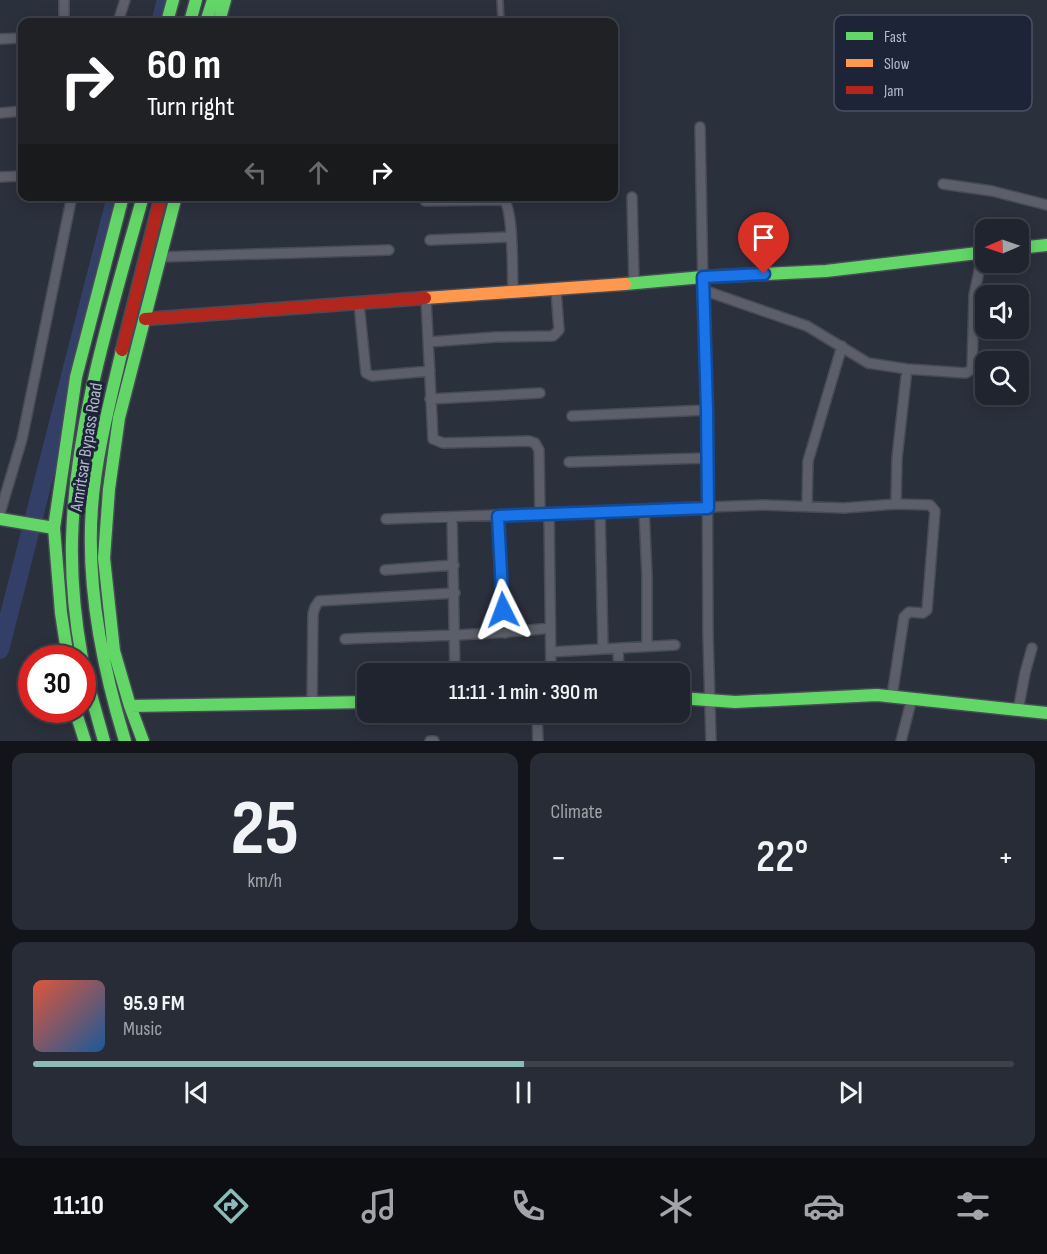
<!DOCTYPE html>
<meta charset="utf-8">
<style>
body{margin:0;font-family:"Sofia Sans Condensed",sans-serif;background:#282c36;color:#f1f3f6;height:100vh;display:flex;flex-direction:column;font-size:22px;white-space:nowrap}
*{box-sizing:border-box;margin:0}
p{font-size:20px;color:#a2a4aa}
.icon{flex:none;width:33px;height:33px;fill:none;stroke:currentColor;stroke-width:2;stroke-linecap:round;stroke-linejoin:round}
.map{position:relative;height:741px;overflow:hidden}
.side{display:flex;flex-direction:column;gap:12px;padding:12px;background:#121419;flex:1}
.side>*{flex:none}
.guide{position:absolute;left:18px;top:18px;width:600px;height:183px;border-radius:12px;box-shadow:0 3px 15px #0003,0 0 0 2px #3d414a;background:#202124;color:#fff;overflow:hidden}
.needle{width:39px;rotate:268deg}
.controls{position:absolute;left:975px;top:219px;display:grid;gap:12px}
.controls a{display:grid;place-items:center;width:54px;height:54px;border-radius:12px;background:#20242e;box-shadow:0 3px 15px #0003,0 0 0 2px #3d414a;font-size:30px}
.speed{position:absolute;left:18px;top:645px;display:flex;gap:12px;font-size:30px;font-weight:700;text-align:center}
.speed>*{display:grid;place-content:center;width:78px;height:78px;border-radius:50%;background:#20242e;box-shadow:0 3px 15px #0003,0 0 0 2px #3d414a;line-height:1}
.speed .limit{border:9px solid #d22;background:#fff;color:#111}
.pin{position:absolute;display:grid;place-items:center;width:51px;height:51px;color:#fff;margin:-62px -26px;border-radius:50% 50% 50% 0;rotate:-45deg;box-shadow:0 0 6px #0007}
.pin .icon{rotate:45deg}
.me{position:absolute;width:66px;margin:-33px;rotate:357deg;stroke-linejoin:round;filter:drop-shadow(0 0 4px #0008)}
.turn{display:flex;align-items:center;gap:21px;height:126px;padding:0 30px;font-size:27px}
.turn .icon{width:78px;height:78px;stroke-width:2.5}
.turn b{display:block;font-size:42px;line-height:51px}
.lanes{display:flex;align-items:center;height:57px;padding:0 30px;background:#0003;justify-content:center;gap:30px;direction:ltr}
.lanes .off{opacity:.35}
.big{font-size:45px;font-weight:600;line-height:1.1}
.side .card{flex:1;display:flex;flex-direction:column;justify-content:center;gap:9px;min-width:0;padding:0 21px;border-radius:12px;background:#282c36}
.side .dial{align-items:center;gap:0}
.dial b{font-size:78px;line-height:1}
.song{display:flex;align-items:center;gap:18px}
.cover{width:72px;height:72px;border-radius:9px;background:linear-gradient(135deg,hsl(10 70% 55%),hsl(210 70% 35%))}
.played{height:6px;border-radius:3px;background:linear-gradient(90deg,#8bbbb9 50%,#3d414a 50%)}
.keys{display:flex;justify-content:space-around;direction:ltr}
.heat{display:flex;justify-content:space-between;align-items:center;font-size:33px;direction:ltr}
.side .tiles{flex:1;display:grid;gap:12px;grid-template-columns:1fr 1fr}
.card:last-child{grid-column:span 2}
.trip{position:absolute;left:357px;top:663px;width:333px;height:60px;border-radius:12px;background:#20242e;box-shadow:0 3px 15px #0003,0 0 0 2px #3d414a;font-weight:600;line-height:60px;text-align:center}
.menu{display:flex;height:96px;justify-content:space-around;align-items:center;background:#0d0e12;color:#a2a4aa}
.menu .icon{width:42px;height:42px}
.menu .selected{color:#8bbbb9}
.menu b{font-size:27px;color:#f1f3f6}
.map>svg:first-child{display:block}
.lines{fill:none;stroke-linecap:round;stroke-linejoin:round}
.river{stroke:#333f66;stroke-width:18}
.lane-casing{stroke:#474b55;stroke-width:8}
.street-casing{stroke:#474b55;stroke-width:12}
.fast-casing{stroke:#474b55;stroke-width:15}
.slow-casing{stroke:#474b55;stroke-width:15}
.jam-casing{stroke:#474b55;stroke-width:15}
.lane{stroke:#5c5f69;stroke-width:4.5}
.street{stroke:#5c5f69;stroke-width:9}
.fast{stroke:#63d668;stroke-width:12}
.slow{stroke:#ff974d;stroke-width:12}
.jam{stroke:#b3261e;stroke-width:12}
.route-casing{stroke:#114b97;stroke-width:15}
.route{stroke:#1a73e8;stroke-width:10}
.labels{text-anchor:middle;stroke-width:6;stroke-linejoin:round;paint-order:stroke}
.street-label{font-size:18px;fill:#b5bbcd;stroke:#1d2438}
.key{fill:#1d2438;stroke:#4b5165;stroke-width:1.5}
.key-label{font-size:16px;fill:#b5bbcd}
</style>
<div class="map">
<svg width="1047" height="741" viewBox="0 0 1047 741">
<rect width="100%" height="100%" fill="#2b303d"/>
<g class="lines">
<path class="river" d="M160,22L166,0
M0,650L116,196"/>
<g class="lane-casing">
<path id="lane" d="M500,0L501,22"/>
</g>
<g class="street-casing">
<path id="street" d="M64,22V0
M118,22L125,0
M0,39L22,38
M0,113L22,111
M700,127L703,290L707,410L708,635L711,741
M0,177L22,176
M943,184L992,191L1047,205
M632,197L634,282
M425,201L504,200C514,212 512,273 513,291
M430,240L511,237
M160,257L389,250
M703,290L807,326L868,363L907,369L966,373L972,369L974,295L983,252
M426,298L433,439L443,443L529,441L535,443L539,450L540,514
M359,304L366,373L372,376L430,371
M428,342L496,337L553,336L559,330L556,290
M430,399L540,393
M572,416L707,410
M569,462L707,458
M896,504L897,458L907,369
M807,506L808,461L842,346
M644,510L647,576V646
M600,511L603,649L675,645
M0,513L22,439L72,196
M549,513L551,674
M498,516L505,633
M452,517L455,674
M386,519L763,505L844,508L896,504L930,505L935,511L927,610L923,613L909,612L904,617L892,696
M385,570L454,565
M345,639C413,636 481,636 550,628
M618,649L619,674
M551,652L603,649
M312,704L313,614L315,607L319,601L455,593
M1018,711L1025,673L1032,648
M537,712L538,741
M430,741H434
M901,741L912,698"/>
</g>
<g class="fast-casing">
<path id="fast" d="M167,22L173,0
M190,22L196,0
M206,22L213,0
M219,22L225,0
M1018,248L1047,245
M625,284L703,277L826,271L986,252
M122,350C110,401 96,454 92,507C86,586 102,666 125,741
M0,519L54,528
M68,658L61,613L54,528L76,377L123,196
M82,658C75,619 71,580 72,540C75,423 112,308 143,196
M82,662L104,741
M680,698L735,702L877,695L1047,713
M130,706L368,702
M75,710L85,741
M143,741L130,706L114,651L104,558L109,489L119,418L176,196"/>
</g>
<g class="slow-casing">
<path id="slow" d="M425,298L625,284"/>
</g>
<g class="jam-casing">
<path id="jam" d="M145,319L425,298
M122,350L161,196"/>
</g>
<use href="#lane" class="lane"/>
<use href="#street" class="street"/>
<use href="#fast" class="fast"/>
<use href="#slow" class="slow"/>
<use href="#jam" class="jam"/>
</g>
<g class="lines">
<g class="route-casing">
<path id="route" d="M503,610L498,516L708,508L707,410L703,277L764,274"/>
</g>
<use href="#route" class="route"/>
</g>
<g class="labels">
<g class="street-label">
<text transform="translate(86 447) rotate(-81)" y="6">Amritsar Bypass Road</text>
</g>
</g>
<rect x="834" y="15" width="198" height="96" rx="9" class="key"/>
<rect x="846" y="32" width="27" height="8" fill="#63d668"/>
<rect x="846" y="59" width="27" height="8" fill="#ff974d"/>
<rect x="846" y="86" width="27" height="8" fill="#b3261e"/>
<g class="key-label">
<text x="884" y="42">Fast</text>
<text x="884" y="69">Slow</text>
<text x="884" y="96">Jam</text>
</g>
</svg>
<div class="controls">
<a><svg class="needle" viewBox="-14 -14 28 28"><path d="M0-13l5 13h-10z" fill="#e53935"/><path d="M0 13l5-13h-10z" fill="#a2a4aa"/></svg></a>
<a><svg class="icon" aria-label="sound" viewBox="0 0 24 24"><path d="M4 9h4l5-4v14l-5-4H4zM17 9q2 3 0 6"/></svg></a>
<a><svg class="icon" aria-label="search" viewBox="0 0 24 24"><circle cx="10" cy="10" r="6"/><path d="M15 15l6 6"/></svg></a>
</div>
<div class="speed"><div class="limit">30</div></div>
<div class="pin" style="left:764px;top:274px;background:#d93025"><svg class="icon" aria-label="arrive" viewBox="0 0 24 24"><path d="M6 21V4h12l-3 4 3 4H6"/></svg></div>
<svg class="me" style="left:503px;top:610px" viewBox="-20 -20 40 40"><path d="M0-17L14 15 0 8-14 15z" fill="#1a73e8" stroke="#fff" stroke-width="4"/></svg>
<div class="trip">11:11 · 1 min · 390 m</div>
<div class="guide">
<div class="turn"><svg class="icon" aria-label="right" viewBox="0 0 24 24"><path d="M7 20v-9h11M14 6l5 5-5 5"/></svg><div><b>60 m</b>Turn right</div></div>
<div class="lanes"><svg class="icon off" aria-label="left" viewBox="0 0 24 24"><path d="M17 20v-9H6M10 6l-5 5 5 5"/></svg><svg class="icon off" aria-label="ahead" viewBox="0 0 24 24"><path d="M12 20V5M6 11l6-6 6 6"/></svg><svg class="icon" aria-label="right" viewBox="0 0 24 24"><path d="M7 20v-9h11M14 6l5 5-5 5"/></svg></div>
</div>
</div>
<section class="side">
<div class="tiles">
<div class="card dial"><b>25</b><p>km/h</p></div>
<div class="card"><p>Climate</p>
<div class="heat"><a>−</a><b class="big">22°</b><a>+</a></div>
</div>
<div class="card">
<div class="song"><i class="cover"></i><div><b>95.9 FM</b><p>Music</p></div></div>
<div class="played"></div>
<div class="keys"><svg class="icon" aria-label="previous" viewBox="0 0 24 24"><path d="M18 5L8 12l10 7zM5 5v14"/></svg><svg class="icon" aria-label="pause" viewBox="0 0 24 24"><path d="M8 5v14M16 5v14"/></svg><svg class="icon" aria-label="next" viewBox="0 0 24 24"><path d="M6 5l10 7-10 7zM19 5v14"/></svg></div>
</div>
</div>
</section>
<nav class="menu">
<b>11:10</b>
<svg class="icon selected" aria-label="directions" viewBox="0 0 24 24"><path d="M12 3l9 9-9 9-9-9zM9 14v-3h6M13 9l2 2-2 2"/></svg>
<svg class="icon" aria-label="music" viewBox="0 0 24 24"><path d="M9 18V5l10-2v13"/><circle cx="6" cy="18" r="3"/><circle cx="16" cy="16" r="3"/></svg>
<svg class="icon" aria-label="phone" viewBox="0 0 24 24"><path d="M5 4h4l2 5-3 2q2 4 5 5l2-3 5 2v4C11 20 4 13 5 4z"/></svg>
<svg class="icon" aria-label="climate" viewBox="0 0 24 24"><path d="M12 3v18M4 7l16 10M4 17L20 7"/></svg>
<svg class="icon" aria-label="car" viewBox="0 0 24 24"><path d="M5 17H2v-5l4-1 3-4h7l3 4 3 1v5h-3M9 17h6M6 11h13"/><circle cx="7" cy="17" r="2"/><circle cx="17" cy="17" r="2"/></svg>
<svg class="icon" aria-label="filters" viewBox="0 0 24 24"><path d="M4 7h16M4 17h16"/><circle cx="9" cy="7" r="2"/><circle cx="15" cy="17" r="2"/></svg>
</nav>
